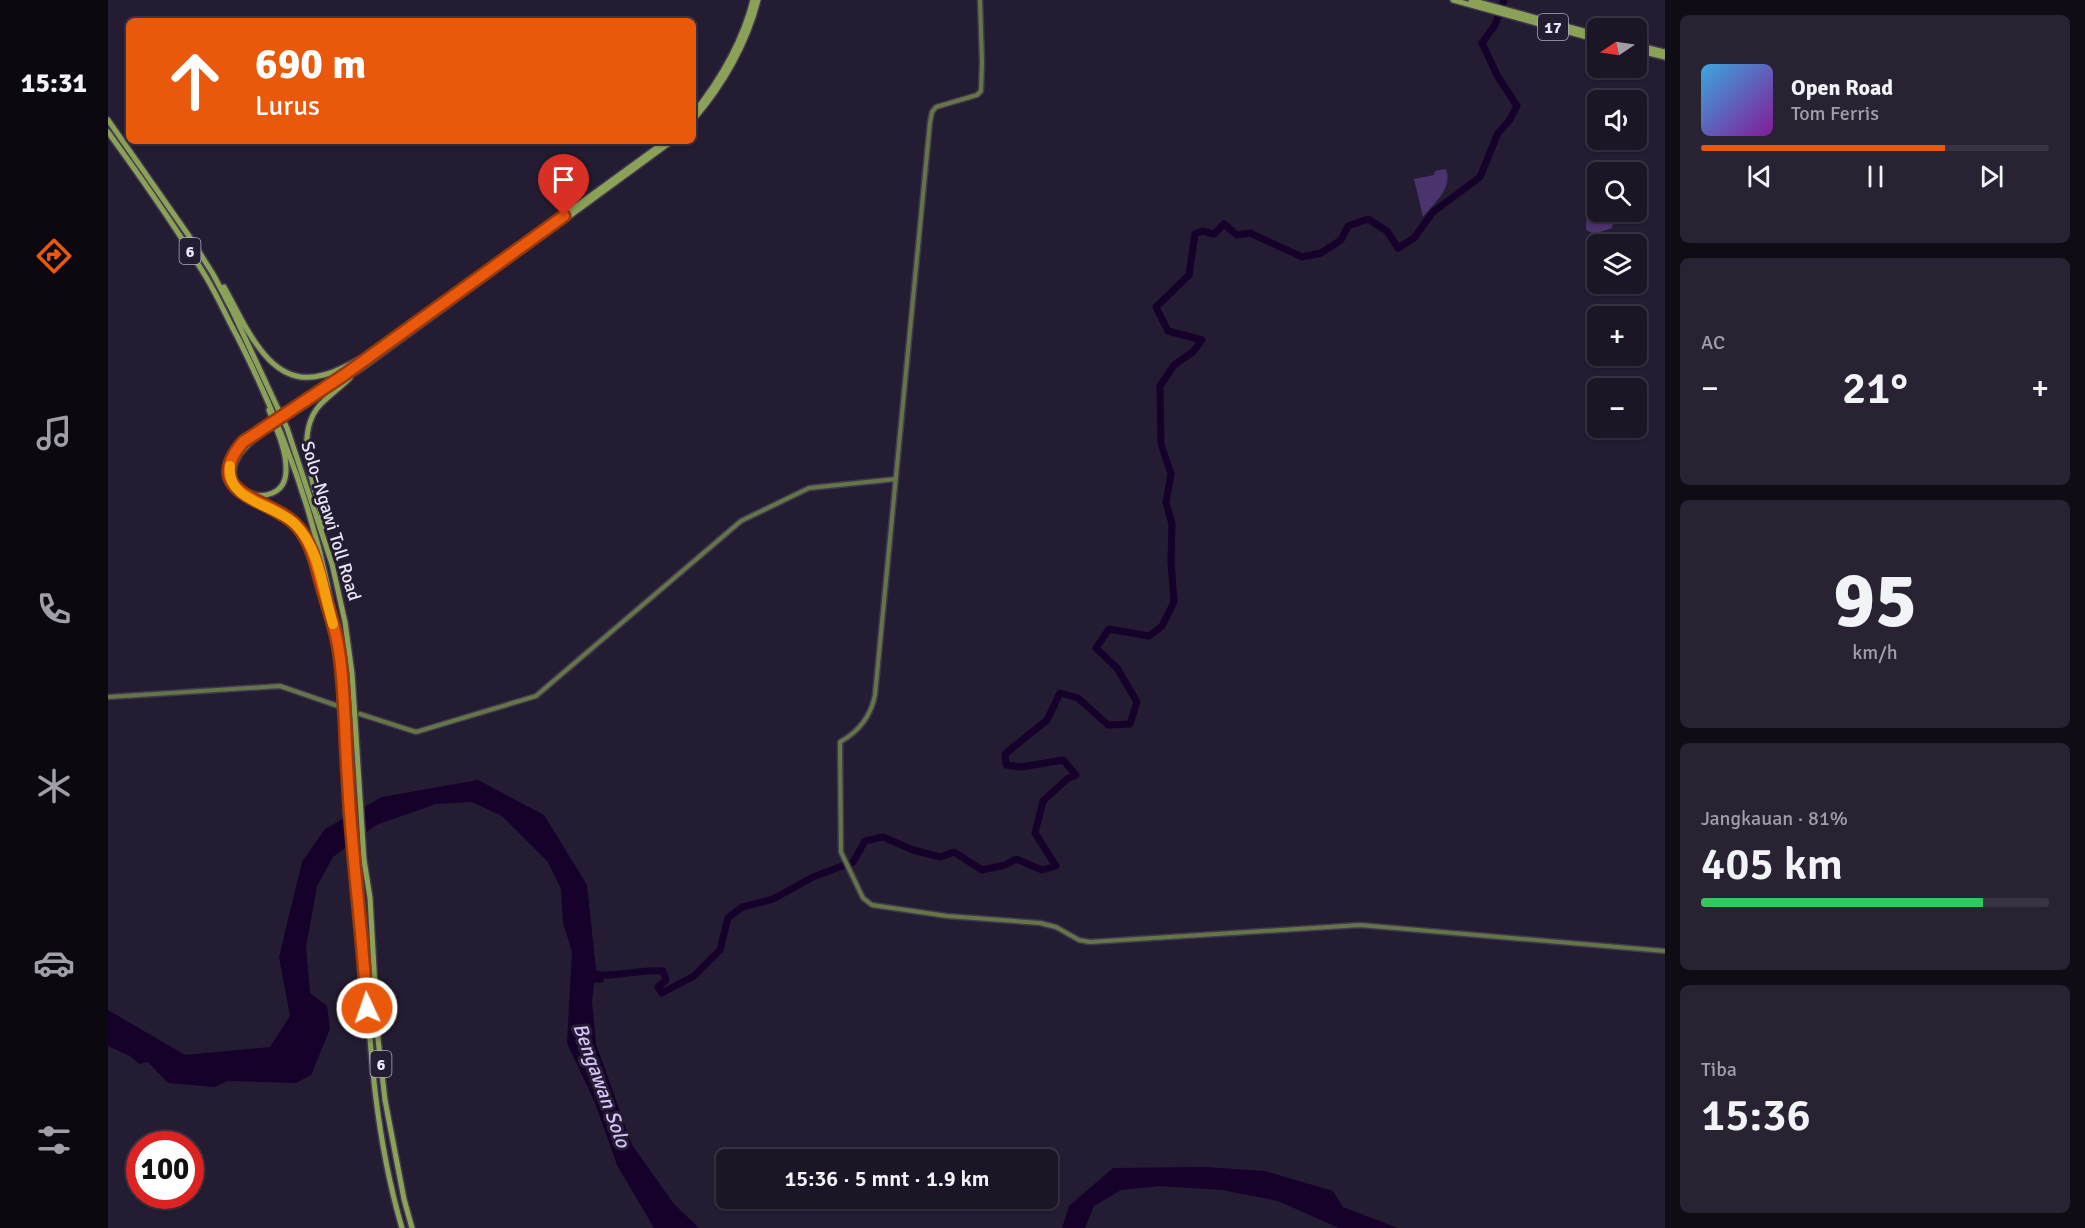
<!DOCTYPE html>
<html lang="id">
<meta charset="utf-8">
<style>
body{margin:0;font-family:Signika,sans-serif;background:#282232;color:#f1f3f6;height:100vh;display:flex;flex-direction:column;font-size:22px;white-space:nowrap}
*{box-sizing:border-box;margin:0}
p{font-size:20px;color:#a09fa7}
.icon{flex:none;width:33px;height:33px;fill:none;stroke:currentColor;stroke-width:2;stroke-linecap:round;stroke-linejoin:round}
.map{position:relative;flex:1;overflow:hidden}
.side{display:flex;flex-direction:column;gap:15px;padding:15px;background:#0f0c15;width:420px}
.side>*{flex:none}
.top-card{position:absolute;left:18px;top:18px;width:570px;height:126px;border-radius:9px;box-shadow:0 2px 4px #0004,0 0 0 2px #393443;background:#ea580c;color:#fff;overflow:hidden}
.needle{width:39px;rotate:257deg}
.tools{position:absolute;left:1479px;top:18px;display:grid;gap:12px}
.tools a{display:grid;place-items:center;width:60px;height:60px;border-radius:9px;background:#1b1526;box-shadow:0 2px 4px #0004,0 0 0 2px #393443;font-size:30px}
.speed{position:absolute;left:18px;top:1131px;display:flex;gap:12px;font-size:30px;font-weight:700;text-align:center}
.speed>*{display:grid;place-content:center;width:78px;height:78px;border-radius:50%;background:#1b1526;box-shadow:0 2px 4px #0004,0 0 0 2px #393443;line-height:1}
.speed .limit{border:9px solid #d22;background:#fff;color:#111}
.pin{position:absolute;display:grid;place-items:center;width:51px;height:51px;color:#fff;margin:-62px -26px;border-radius:50% 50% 50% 0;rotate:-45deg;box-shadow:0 0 6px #0007}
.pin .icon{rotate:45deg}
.me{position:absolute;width:66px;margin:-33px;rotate:357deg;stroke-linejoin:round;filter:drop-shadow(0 0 4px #0008)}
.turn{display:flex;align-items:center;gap:21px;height:126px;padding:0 30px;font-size:27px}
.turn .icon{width:78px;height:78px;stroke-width:2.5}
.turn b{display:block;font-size:42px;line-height:51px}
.big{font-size:45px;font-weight:600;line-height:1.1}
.side .card{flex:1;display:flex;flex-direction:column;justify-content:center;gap:9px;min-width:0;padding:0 21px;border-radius:9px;background:#282232}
.side .dial{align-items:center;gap:0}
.dial b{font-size:78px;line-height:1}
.song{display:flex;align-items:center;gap:18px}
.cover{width:72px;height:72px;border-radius:9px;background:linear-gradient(135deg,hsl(200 70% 55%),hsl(290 70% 35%))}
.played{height:6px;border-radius:3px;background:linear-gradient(90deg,#ea580c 70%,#393443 70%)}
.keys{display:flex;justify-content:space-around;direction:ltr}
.heat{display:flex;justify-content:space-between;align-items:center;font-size:33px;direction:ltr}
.charge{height:9px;border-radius:4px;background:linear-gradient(90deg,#34c759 81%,#393443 0)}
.trip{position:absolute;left:608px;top:1149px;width:342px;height:60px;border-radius:9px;background:#1b1526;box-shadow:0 2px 4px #0004,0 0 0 2px #393443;font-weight:600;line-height:60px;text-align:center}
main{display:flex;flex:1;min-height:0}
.tab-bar{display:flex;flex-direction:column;width:108px;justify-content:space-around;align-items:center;background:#0b080f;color:#a09fa7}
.tab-bar .icon{width:42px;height:42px}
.tab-bar .active{color:#ea580c}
.tab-bar b{font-size:27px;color:#f1f3f6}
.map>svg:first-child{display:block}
.green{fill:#4b336d}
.water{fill:#15012a}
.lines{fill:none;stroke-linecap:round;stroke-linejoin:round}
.river{stroke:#15012a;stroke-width:7}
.secondary-tunnel{stroke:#423b50;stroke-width:4;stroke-dasharray:4 2;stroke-linecap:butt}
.secondary-casing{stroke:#40394e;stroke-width:7}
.highway-casing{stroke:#40394e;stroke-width:8}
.secondary{stroke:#667547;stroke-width:4}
.highway{stroke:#8aa157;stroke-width:5}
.highway-bridge-casing{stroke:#40394e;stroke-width:8;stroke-linecap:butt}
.highway-bridge{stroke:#8aa157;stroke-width:5}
.route-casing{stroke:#983908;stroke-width:15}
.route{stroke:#ea580c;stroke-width:10}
.slow{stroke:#f59e0b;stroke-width:10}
.labels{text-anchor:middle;stroke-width:6;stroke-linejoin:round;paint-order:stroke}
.shield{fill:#241c32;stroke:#b1abbc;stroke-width:1.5}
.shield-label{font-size:16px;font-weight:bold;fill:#ede8f7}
.street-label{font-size:18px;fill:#ede8f7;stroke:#241c32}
.water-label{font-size:20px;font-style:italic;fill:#d7c3fc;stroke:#241c32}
</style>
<main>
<nav class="tab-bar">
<b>15:31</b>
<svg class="icon active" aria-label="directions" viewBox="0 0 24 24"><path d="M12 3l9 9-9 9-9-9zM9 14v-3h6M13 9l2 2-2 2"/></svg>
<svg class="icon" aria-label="music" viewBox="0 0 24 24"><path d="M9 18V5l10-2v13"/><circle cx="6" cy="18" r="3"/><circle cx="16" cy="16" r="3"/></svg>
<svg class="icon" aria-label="phone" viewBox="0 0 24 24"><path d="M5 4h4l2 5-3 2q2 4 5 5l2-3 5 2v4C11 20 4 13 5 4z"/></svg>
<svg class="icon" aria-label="climate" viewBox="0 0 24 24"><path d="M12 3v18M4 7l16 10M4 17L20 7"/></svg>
<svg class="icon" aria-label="car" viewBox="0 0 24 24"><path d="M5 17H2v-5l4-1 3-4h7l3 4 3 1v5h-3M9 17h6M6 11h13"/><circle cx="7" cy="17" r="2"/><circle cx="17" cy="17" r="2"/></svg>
<svg class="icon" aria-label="filters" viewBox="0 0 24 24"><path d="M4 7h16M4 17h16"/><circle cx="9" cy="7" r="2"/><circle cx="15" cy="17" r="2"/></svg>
</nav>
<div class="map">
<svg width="1557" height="1228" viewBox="0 0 1557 1228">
<rect width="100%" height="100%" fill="#241c32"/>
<path class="green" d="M1338,169C1345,189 1326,203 1315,217L1306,179L1326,175L1327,171Z
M1489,202L1490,212H1507L1504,228L1486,234L1478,230C1478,217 1479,211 1489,202Z"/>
<path class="water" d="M370,780L436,815L479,885L488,970L494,973L496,982L486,983L484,1002L488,1044L524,1145L566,1204L591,1228H546L509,1165L487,1103L459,1043L464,952L455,923L453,889L440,862L394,816L364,802L328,804L268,825L225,857L209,886L198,947L202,993L219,1006L222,1029L203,1075L188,1083L119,1081L107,1087L60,1083L40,1062L31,1064L22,1056L0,1046V1010L77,1055L162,1047L182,1016L171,957L194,862L217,829L274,797Z
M1098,1167L1157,1171L1225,1191L1235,1207L1290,1228H1231L1170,1201L1114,1190L1051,1186L1013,1190L986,1206L977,1228H954L961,1206L1005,1168Z"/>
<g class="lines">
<path class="river" d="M485,975C509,977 532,969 555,971L558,980L550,987L554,993L586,976L612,950L620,918L634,907L665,899L705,877L745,862L757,841L775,837L805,850L832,857L846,852L874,870L897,865L908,859L934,870L948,866L927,833L935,801L959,779L968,775L955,760L913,767L898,765L897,754L939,720L952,693L970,698L1000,725L1022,724L1029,702L1009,668L988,648L1001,629L1041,636L1054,626L1066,602L1063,562L1064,524L1058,502L1063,474L1053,444L1052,386L1066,365L1085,352L1094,340L1060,331L1048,307L1081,275L1087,234L1094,231L1106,234L1116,224L1129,235L1142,233L1194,257L1213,253L1233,240L1240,226L1260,219L1279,231L1290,248L1306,238L1325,212L1372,177L1390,133L1401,121L1409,106L1389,75L1374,43L1387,25L1396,0"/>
<path class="secondary-tunnel" d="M234,708L252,714"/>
<g class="secondary-casing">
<path id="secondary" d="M872,0L874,62L873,91L869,95L828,107L824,112L822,122L767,695C763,716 750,732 732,742L733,852L755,898L764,905L839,916L932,923L948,927L971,940L982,942L1252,925L1557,951
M0,697L172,686L233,707
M252,714L308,732L428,696L633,521L701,488L788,479"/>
</g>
<g class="highway-casing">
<path id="highway" d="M1345,0L1490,40
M1363,0L1490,35
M1528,45L1557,52
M1528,50L1557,57
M585,114C613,79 634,43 645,0
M0,120L81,236L105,274L124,310L179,428L224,564L237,622L244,673L256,860L262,898L270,1039L277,1100L296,1199L304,1228
M585,120C616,84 638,46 650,0
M0,132C34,179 68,227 98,277C110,297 119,318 130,338C181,439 218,545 232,658C236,694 236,731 239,768C243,829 252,891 256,953C262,1048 267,1136 294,1228
M116,287C137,323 161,391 215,375C229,372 241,364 254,358
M195,402L236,375L558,141
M197,405L254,368L564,141
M151,431C137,441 122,451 121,470C121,503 170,506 189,525C210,548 213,586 222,615
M152,435C79,488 180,522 178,468C178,449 168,428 161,410
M216,527C209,491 184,438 211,406C220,396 232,388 242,378"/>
</g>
<use href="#secondary" class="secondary"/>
<use href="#highway" class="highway"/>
<g class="highway-bridge-casing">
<path id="highway-bridge" d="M151,431L195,402
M152,435L197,405"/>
</g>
<use href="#highway-bridge" class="highway-bridge"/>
</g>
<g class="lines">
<g class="route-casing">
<path id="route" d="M259,1008C255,943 247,878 242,813C240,782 238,752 237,722C235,695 235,667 229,640C225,620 217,599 212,579C207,560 202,540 188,525C163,498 90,495 135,442L236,375L456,216"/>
</g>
<use href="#route" class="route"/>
<path class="slow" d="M122,466C118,502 167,504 187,524C212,548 215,592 225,624"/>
</g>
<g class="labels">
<g class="shield">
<rect x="1430" y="14" width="30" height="26" rx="4.5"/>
<rect x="71.5" y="238" width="21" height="26" rx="4.5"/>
<rect x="262.5" y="1051" width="21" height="26" rx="4.5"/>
</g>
<g class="shield-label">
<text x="1445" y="33">17</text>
<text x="82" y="257">6</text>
<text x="273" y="1070">6</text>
</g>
<g class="street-label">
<text transform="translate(223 521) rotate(73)" y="6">Solo–Ngawi Toll Road</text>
</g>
<g class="water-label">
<text transform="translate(494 1085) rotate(70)" y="7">Bengawan Solo</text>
</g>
</g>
</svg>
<div class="tools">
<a><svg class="needle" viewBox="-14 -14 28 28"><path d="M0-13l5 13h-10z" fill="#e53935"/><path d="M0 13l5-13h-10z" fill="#a09fa7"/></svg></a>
<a><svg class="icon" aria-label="sound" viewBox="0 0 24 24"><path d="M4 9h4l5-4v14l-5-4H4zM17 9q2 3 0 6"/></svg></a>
<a><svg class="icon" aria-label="search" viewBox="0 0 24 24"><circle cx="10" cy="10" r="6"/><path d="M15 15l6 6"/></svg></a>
<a><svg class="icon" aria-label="layers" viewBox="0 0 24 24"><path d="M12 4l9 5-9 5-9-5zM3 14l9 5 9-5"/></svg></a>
<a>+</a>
<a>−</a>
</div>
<div class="speed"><div class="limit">100</div></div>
<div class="pin" style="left:456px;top:216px;background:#d93025"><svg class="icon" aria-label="arrive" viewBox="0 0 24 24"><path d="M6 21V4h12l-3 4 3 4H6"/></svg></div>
<svg class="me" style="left:259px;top:1008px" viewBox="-20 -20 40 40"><circle r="17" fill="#ea580c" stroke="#fff" stroke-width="3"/><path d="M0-11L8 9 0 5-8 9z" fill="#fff"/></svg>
<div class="trip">15:36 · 5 mnt · 1.9 km</div>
<div class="top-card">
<div class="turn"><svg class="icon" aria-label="ahead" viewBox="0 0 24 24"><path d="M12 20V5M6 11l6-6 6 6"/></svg><div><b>690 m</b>Lurus</div></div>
</div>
</div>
<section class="side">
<div class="card">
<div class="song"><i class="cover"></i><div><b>Open Road</b><p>Tom Ferris</p></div></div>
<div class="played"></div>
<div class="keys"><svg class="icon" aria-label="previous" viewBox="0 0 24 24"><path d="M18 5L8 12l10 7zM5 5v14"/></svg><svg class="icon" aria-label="pause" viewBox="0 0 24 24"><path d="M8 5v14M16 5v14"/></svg><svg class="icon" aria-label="next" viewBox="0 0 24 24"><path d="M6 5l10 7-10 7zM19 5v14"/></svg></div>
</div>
<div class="card"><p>AC</p>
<div class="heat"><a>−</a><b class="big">21°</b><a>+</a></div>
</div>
<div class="card dial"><b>95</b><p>km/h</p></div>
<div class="card"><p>Jangkauan · 81%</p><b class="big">405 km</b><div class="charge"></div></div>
<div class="card"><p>Tiba</p><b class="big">15:36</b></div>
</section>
</main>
